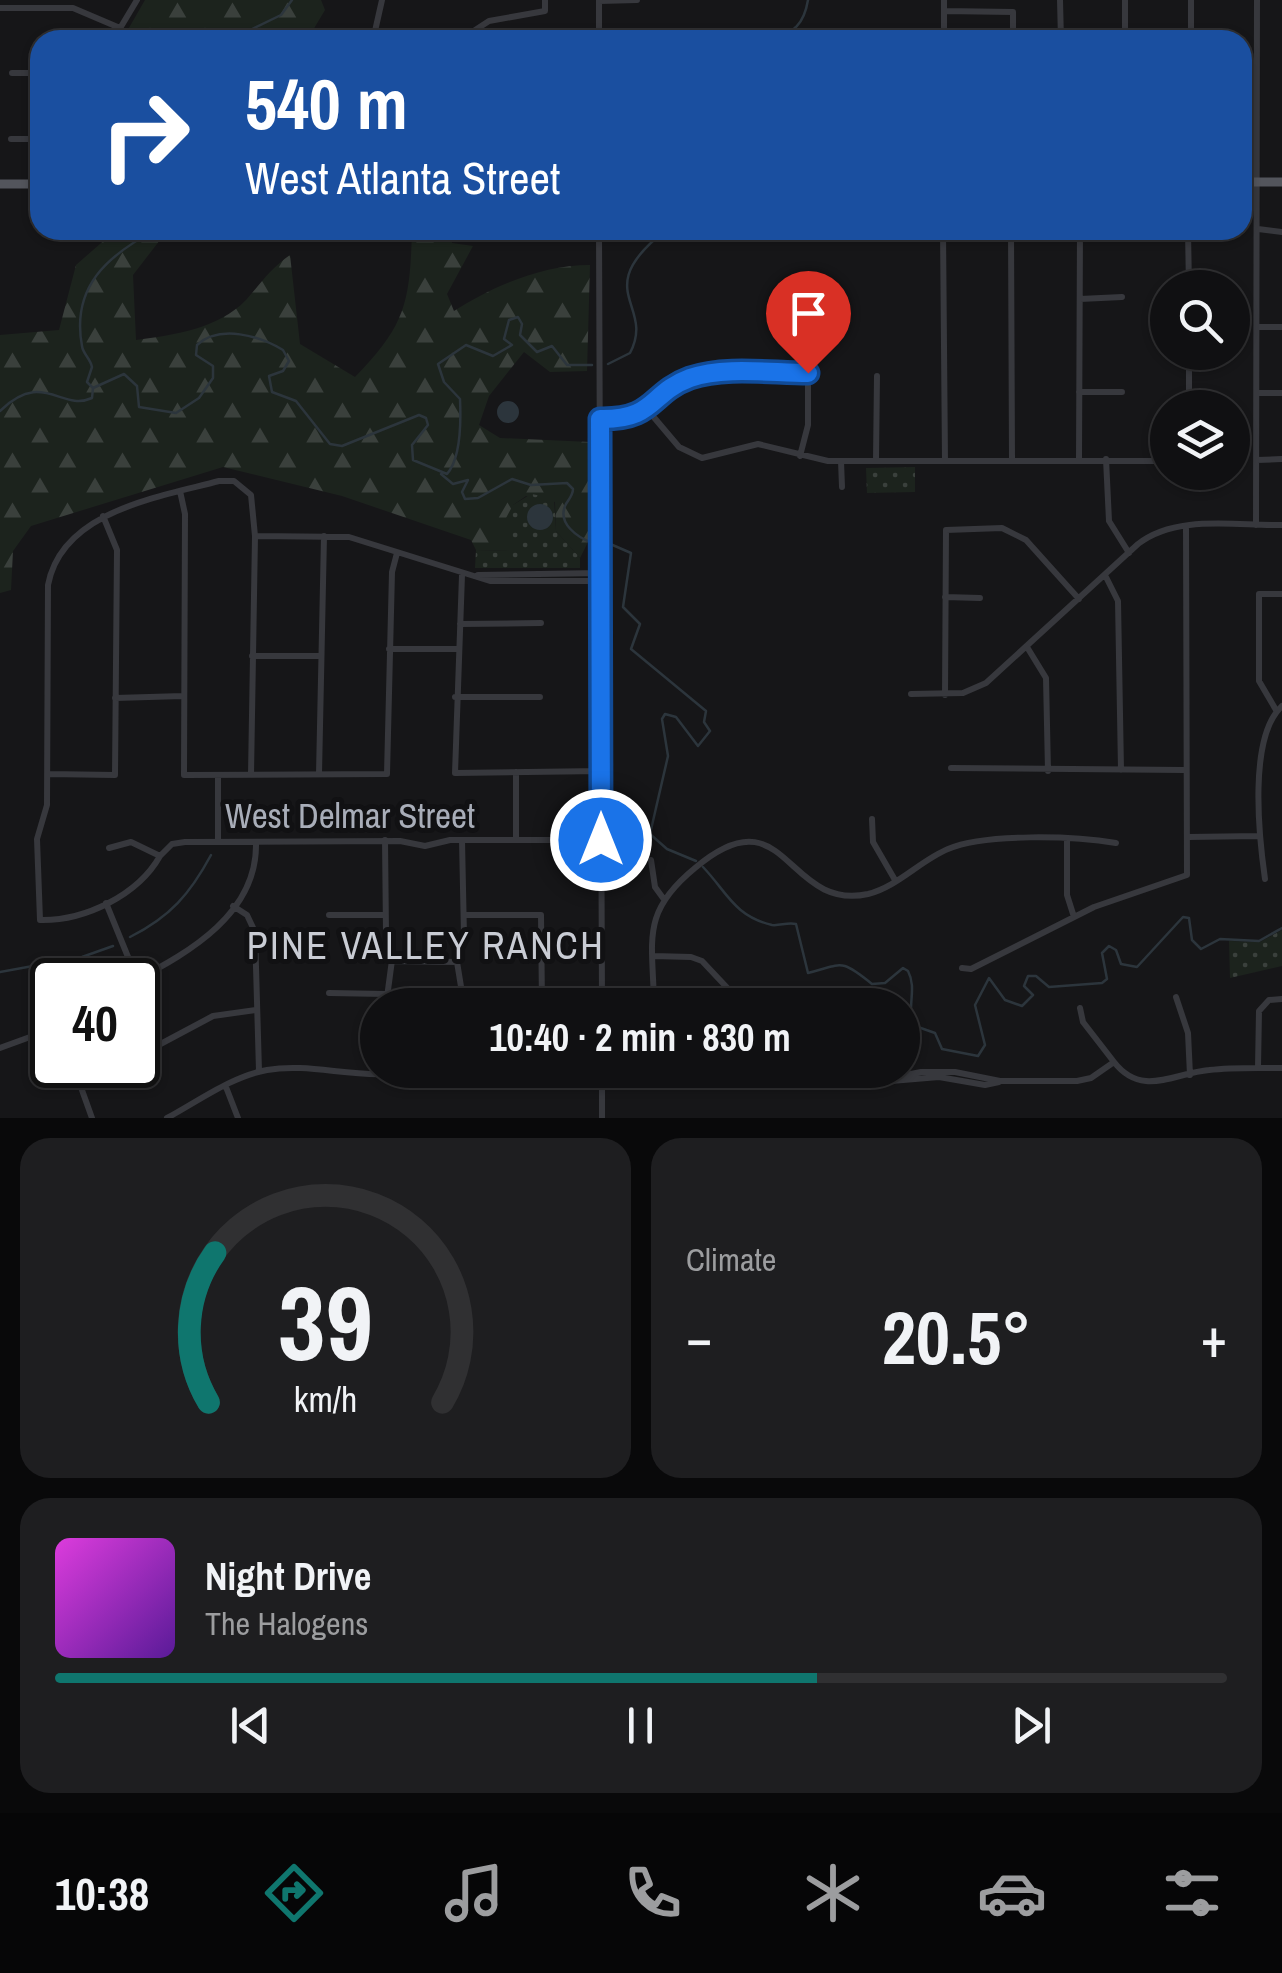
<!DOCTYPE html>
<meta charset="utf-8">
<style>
body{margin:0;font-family:"Archivo Narrow",sans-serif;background:#1e1e20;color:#f1f3f6;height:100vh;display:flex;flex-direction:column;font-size:38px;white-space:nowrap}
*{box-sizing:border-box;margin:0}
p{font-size:32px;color:#9c9d9f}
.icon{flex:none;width:55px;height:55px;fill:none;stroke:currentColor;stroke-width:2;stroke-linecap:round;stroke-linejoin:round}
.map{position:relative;height:1118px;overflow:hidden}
.sheet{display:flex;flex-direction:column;gap:20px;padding:20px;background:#09090a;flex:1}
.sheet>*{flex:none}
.guide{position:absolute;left:30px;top:30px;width:1222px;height:210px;border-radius:30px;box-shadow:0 2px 8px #0004,0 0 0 2px #303032;background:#1a4fa0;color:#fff;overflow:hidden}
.buttons{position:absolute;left:1150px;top:270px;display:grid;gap:20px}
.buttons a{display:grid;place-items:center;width:100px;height:100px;border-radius:50%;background:#101012;box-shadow:0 2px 8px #0004,0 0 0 2px #303032;font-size:50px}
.speed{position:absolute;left:30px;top:958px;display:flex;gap:20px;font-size:50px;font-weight:700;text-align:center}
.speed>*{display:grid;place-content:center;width:130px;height:130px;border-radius:50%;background:#101012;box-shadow:0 2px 8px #0004,0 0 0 2px #303032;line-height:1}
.speed .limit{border:5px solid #111;border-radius:15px;background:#fff;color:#111}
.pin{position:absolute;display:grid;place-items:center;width:85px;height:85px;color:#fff;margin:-102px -42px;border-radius:50% 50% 50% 0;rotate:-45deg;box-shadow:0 0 10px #0007}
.pin .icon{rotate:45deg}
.me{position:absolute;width:110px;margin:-55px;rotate:0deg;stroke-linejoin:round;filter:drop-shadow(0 0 8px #0008)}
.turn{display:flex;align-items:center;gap:35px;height:210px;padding:0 50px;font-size:45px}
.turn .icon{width:130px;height:130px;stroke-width:2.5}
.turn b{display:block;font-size:70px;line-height:85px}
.big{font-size:75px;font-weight:700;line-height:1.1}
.sheet .widget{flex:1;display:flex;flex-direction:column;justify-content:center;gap:15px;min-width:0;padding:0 35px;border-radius:30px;background:#1e1e20}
.sheet .dial{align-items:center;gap:0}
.dial svg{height:260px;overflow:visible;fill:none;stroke:#303032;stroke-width:7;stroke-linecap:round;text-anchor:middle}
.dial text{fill:#f1f3f6;stroke:none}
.song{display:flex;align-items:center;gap:30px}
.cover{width:120px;height:120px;border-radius:15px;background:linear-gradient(135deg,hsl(300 70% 55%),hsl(270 70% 35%))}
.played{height:10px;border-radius:5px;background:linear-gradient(90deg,#0f766e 65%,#303032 65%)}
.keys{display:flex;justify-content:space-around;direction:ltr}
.heat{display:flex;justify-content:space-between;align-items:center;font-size:55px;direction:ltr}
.sheet .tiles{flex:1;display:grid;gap:20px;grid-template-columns:1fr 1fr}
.widget:last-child{grid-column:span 2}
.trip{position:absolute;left:360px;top:988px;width:560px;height:100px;border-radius:50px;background:#101012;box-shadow:0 2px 8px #0004,0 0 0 2px #303032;font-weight:700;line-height:100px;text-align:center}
.tabs{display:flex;height:160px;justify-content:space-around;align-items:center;background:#060607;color:#9c9d9f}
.tabs .icon{width:70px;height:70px}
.tabs .current{color:#0f766e}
.tabs b{font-size:45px;color:#f1f3f6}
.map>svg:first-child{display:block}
.forest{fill:url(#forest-firs)}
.park{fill:url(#park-dots)}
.water{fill:#2c353c}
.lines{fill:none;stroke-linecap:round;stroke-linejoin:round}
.stream{stroke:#2c353c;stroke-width:2.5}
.minor{stroke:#37383d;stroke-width:6}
.major{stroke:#53555c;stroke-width:9}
.route-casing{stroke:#114b97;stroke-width:25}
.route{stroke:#1a73e8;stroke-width:18}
.labels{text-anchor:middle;stroke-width:10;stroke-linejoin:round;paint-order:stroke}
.street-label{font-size:35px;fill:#a8adb8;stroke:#111113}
.neighbourhood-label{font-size:38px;letter-spacing:2.5px;fill:#c9ccd4;stroke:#111113}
</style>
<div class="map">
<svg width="1282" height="1118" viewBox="0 0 1282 1118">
<defs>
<pattern id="forest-firs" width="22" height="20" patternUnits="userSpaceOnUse" patternTransform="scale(2.5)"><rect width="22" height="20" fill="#1c231d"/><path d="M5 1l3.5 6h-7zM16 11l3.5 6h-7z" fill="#3a403c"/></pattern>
<pattern id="park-dots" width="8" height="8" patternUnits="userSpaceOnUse" patternTransform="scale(2.5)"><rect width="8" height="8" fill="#1c231d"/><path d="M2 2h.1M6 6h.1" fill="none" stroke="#3a403c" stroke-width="1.8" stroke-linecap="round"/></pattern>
</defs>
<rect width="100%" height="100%" fill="#161618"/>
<path class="forest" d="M145,0H321L325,10L307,40H122Z
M116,230H190L160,240L133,275L136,340C174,335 218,329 246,300C261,283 271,268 290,255L300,344L355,377C406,325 410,302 412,230H450L452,243L473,246L447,294L454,311C493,286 542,265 590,265L587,371L550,372L524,352L489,396L479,425L500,438L590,442L591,536L580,558L556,531L555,502L526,496L513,505L511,551L476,550L471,540L342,496L223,467L31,526L13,551L11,590L0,593V335L59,330L76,265Z"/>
<path class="park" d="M915,467V492L867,493L866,468Z
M531,494L554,498L556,531L580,558V568H475L476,550L510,551L511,525L506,518L513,505Z
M1282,930V966L1230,978L1229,941L1260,942Z"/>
<path class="water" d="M497 412a11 11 0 1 1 22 0a11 11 0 1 1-22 0Z
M527 517a13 13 0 1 1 26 0a13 13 0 1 1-26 0Z"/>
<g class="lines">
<path class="stream" d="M237,40L238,36L281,15L292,0
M771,40C794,33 804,24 808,0
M608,364L630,353C656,304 588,291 666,230
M93,388L124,374L137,386L139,407L176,413L199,398L213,378V366L196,355L197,345C220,324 260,336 283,350L289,361L283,371L269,376L272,392L296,401L330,444L342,446L419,415L426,418L428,425L412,445L413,460L447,474C461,458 461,421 460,399L444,382L438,364L466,345L493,356L512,345L504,339L509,320L518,317L522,324L520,335L537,352L552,346L567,365H592
M0,411C43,369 61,412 92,398L93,388L87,382L92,367C90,358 83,354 82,346C71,287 107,256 155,230
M441,474L453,484L468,480L462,492L465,499L478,498L512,479L531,485L567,483L573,489C573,495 569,499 566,504C556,523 578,538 593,543
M608,543L631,553L623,607L640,624L631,649L706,711L704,722L710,731L698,746L676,717L665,714L662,719L668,756L650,834L667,849L696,861
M703,867C727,892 734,916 772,925C780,926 787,922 796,924L808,973C843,964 840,958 872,984L885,983L903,968L908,971C918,990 905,1009 915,1026L935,1033L942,1049L978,1056L985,1045L975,1005L989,978L1005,1000L1022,1006L1033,995L1024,986L1028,976H1036L1049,987L1102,983L1107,979L1102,953L1109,946L1116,950L1121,964L1137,967L1183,917L1189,918L1192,940L1201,949L1220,939L1259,941L1282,928
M130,937C170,917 190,894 211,855
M0,972L82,957L113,946"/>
<path class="minor" d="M944,0V40
M1060,0L1061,40
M1191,0V40
M599,1L637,0
M0,8H73L120,28
M944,11L1013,12V40
M113,40L137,0
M373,40L382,0
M460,40L489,21L545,11V0
M599,40V0
M1125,40V0
M12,73H40
M11,139H40
M1258,229L1282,232
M599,230L602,1005
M943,230L945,461
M1011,230L1012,460
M1188,230L1189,288
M1080,299L1122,297
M1257,327H1282
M1189,352V408
M1079,392H1122
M1257,393H1282
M646,408L679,447L702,458L758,444L828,461H1168
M600,411L640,410
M600,419C656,420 649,392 690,378C725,366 771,373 808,373
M800,456L808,425V340
M1106,459L1109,521L1129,553
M876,460L877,376
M1079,460L1080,230
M1257,460L1282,459
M841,461L842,487
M180,491L185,514L184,775L387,774L392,572L397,553
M1256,525L1257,0
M255,536L349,537L490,581H601
M462,575L455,773L601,771
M478,575L600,573
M1105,575L1118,601L1121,770
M945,597L980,598
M460,624L541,623
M1027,647L1046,678L1048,771
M389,649H458
M252,656H321
M911,694L963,693L986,683L1138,544C1176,514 1236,526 1282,525
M945,695L946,530L1002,528L1026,540L1079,599
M455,697H540
M115,698L183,696
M1276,710L1259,681V594H1282
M951,768L1184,770
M48,774L115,775L117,550L103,516
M319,774L324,536
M218,775V842
M872,819L873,842L895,880
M1188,837L1259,836
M385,840L386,933L392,960L386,1005
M462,840L464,936L457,962L464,1005
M516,840V772
M1067,841V895L1074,917
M109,848L131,842L160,856L172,844L185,842L400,841L425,846L450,840H601
M160,856C138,895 85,921 40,920L37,839L47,805L48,585C62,511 159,497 219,481H234L251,495L255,536L251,775
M651,860L655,887L663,898
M1265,879C1259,837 1248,737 1282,706
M106,903L137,979
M233,906L247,915L255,932L259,1071
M329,915H385
M464,915H541L542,1005
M653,956L691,957L702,961L734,995L778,1005
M392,961L457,962
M962,968L971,969L1094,907L1187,875L1186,526
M136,980C190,952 258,913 256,842
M329,993L386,994
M1176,997L1188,1033L1190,1075
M654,1005C653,940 640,913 695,868C787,790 785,912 868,894C897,887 921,860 948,849C985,833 1075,836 1116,843
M727,1005L729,991
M1080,1008L1083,1022L1114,1062
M0,1048L52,1029
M138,1056L213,1016L256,1010
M73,1065L92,1118
M1258,1068L1259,1011L1269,1000L1282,999
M465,1070V1083H542V1070
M602,1070V1118
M653,1070V1082L876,1081L921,1072H955L1000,1081H1077L1091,1078L1114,1062C1142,1098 1174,1073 1209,1070C1233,1067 1258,1068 1282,1068
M79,1081L119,1065
M879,1082L939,1077L985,1085L999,1082
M226,1087L238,1118
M167,1118C197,1102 232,1076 267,1070C306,1063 345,1076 385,1074V1070"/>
<path class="major" d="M1242,182H1282
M0,184H40"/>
</g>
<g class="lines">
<g class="route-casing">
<path id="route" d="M601,840L600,419C656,420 649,393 690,378C725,366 771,373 808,373"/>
</g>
<use href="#route" class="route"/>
</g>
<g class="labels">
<g class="street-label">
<text x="350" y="828">West Delmar Street</text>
</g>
<g class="neighbourhood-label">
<text x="426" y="959">PINE VALLEY RANCH</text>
</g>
</g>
</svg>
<div class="buttons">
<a><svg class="icon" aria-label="search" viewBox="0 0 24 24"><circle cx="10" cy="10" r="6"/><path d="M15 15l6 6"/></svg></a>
<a><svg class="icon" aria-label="layers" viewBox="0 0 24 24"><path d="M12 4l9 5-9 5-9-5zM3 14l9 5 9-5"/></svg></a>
</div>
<div class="speed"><div class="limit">40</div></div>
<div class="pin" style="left:808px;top:373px;background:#d93025"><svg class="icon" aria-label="arrive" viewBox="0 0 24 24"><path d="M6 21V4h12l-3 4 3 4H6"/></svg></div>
<svg class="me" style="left:601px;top:840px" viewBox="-20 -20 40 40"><circle r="17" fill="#1a73e8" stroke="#fff" stroke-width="3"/><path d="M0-11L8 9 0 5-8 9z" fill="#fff"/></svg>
<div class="trip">10:40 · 2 min · 830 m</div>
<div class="guide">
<div class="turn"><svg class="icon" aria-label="right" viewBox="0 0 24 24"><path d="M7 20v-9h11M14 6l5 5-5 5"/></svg><div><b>540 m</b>West Atlanta Street</div></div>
</div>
</div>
<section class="sheet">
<div class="tiles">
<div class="widget dial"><svg viewBox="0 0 100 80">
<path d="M14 69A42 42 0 1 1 86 69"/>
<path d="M14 69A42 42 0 0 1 16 23" stroke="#0f766e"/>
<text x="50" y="56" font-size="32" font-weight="700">39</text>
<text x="50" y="72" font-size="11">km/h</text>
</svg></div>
<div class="widget"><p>Climate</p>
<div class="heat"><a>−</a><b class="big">20.5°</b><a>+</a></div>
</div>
<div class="widget">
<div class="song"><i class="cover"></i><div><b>Night Drive</b><p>The Halogens</p></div></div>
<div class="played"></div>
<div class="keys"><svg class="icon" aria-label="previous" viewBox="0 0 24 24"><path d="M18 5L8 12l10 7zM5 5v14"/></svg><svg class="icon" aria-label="pause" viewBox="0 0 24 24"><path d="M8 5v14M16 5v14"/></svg><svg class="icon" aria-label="next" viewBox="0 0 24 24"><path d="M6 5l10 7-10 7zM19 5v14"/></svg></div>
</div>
</div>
</section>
<nav class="tabs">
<b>10:38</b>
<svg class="icon current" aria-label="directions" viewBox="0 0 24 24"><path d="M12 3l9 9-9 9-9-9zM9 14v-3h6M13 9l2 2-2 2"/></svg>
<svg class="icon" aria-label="music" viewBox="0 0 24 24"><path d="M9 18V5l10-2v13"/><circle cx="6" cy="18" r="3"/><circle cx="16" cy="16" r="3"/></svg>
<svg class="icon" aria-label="phone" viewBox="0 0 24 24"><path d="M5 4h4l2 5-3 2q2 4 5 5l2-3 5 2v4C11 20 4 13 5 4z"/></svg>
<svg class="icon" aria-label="climate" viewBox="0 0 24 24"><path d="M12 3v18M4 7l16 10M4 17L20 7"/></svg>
<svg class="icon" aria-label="car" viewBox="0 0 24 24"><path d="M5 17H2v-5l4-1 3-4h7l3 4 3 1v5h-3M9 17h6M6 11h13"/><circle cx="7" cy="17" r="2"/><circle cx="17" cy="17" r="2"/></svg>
<svg class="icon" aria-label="filters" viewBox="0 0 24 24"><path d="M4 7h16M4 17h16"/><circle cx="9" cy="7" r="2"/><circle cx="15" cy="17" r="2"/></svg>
</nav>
